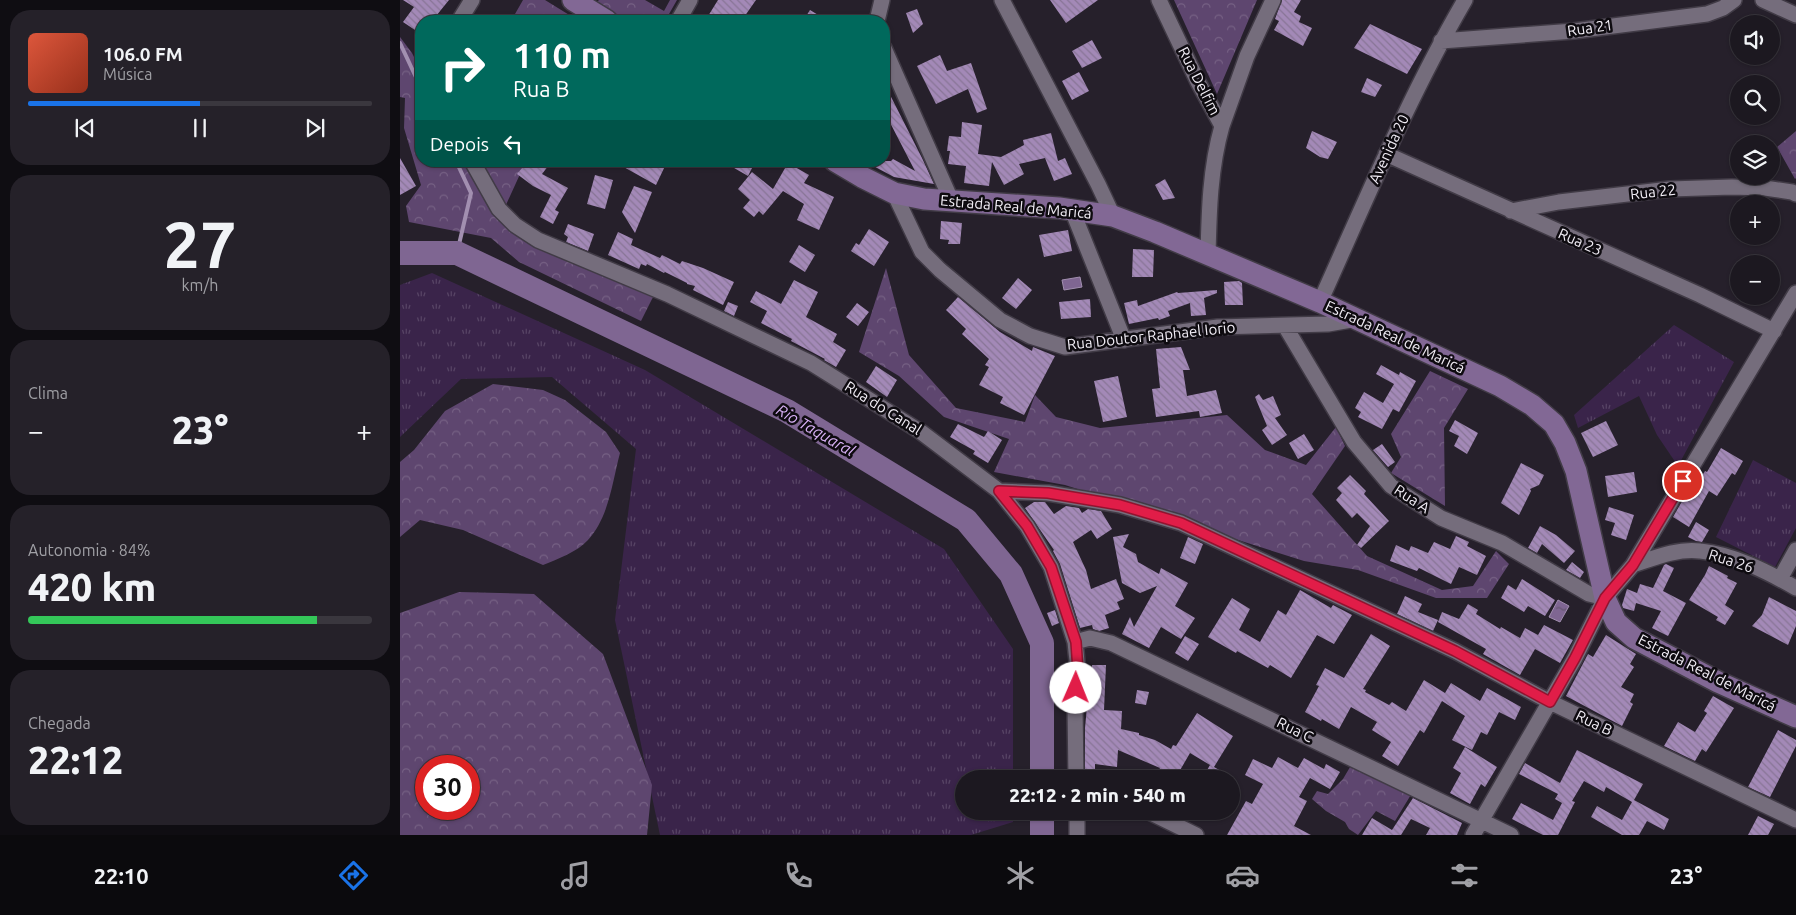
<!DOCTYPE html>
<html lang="pt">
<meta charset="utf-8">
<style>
body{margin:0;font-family:Ubuntu,sans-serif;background:#252129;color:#f1f3f6;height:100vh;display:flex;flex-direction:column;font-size:19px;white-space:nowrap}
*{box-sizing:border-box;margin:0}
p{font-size:16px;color:#a0a0a5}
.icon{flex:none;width:28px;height:28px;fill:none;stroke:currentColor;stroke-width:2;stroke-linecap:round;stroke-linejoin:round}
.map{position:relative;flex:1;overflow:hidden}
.side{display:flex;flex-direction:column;gap:10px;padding:10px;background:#0f0d12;width:400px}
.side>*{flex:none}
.top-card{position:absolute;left:15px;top:15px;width:475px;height:152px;border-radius:20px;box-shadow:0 1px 4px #0004,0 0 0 1px #3a373e;background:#00695c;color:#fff;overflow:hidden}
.fabs{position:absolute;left:1330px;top:15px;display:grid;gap:10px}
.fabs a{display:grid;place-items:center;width:50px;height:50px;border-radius:50%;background:#1c1820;box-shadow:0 1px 4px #0004,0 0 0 1px #3a373e;font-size:25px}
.speed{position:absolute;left:15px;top:755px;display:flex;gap:10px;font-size:25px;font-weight:700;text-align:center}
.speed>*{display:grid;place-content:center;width:65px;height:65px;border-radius:50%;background:#1c1820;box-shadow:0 1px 4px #0004,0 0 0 1px #3a373e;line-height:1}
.speed .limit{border:8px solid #d22;background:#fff;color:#111}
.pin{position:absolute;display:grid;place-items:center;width:42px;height:42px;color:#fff;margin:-21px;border:2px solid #fff;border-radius:50%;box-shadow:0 1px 5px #0007}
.me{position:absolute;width:55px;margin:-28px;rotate:1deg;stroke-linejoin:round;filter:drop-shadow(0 0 4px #0008)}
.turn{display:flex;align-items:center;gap:18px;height:105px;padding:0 15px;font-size:22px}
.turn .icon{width:65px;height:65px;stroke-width:2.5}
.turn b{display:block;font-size:35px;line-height:42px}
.then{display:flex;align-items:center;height:48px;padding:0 15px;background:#0003;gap:10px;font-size:19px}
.big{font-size:38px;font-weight:800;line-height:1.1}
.side .widget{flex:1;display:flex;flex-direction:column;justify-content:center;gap:8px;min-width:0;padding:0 18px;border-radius:20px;background:#252129}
.side .dial{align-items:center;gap:0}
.dial b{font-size:65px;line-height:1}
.song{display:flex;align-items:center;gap:15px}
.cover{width:60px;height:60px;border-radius:8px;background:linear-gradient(135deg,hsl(10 70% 55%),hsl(10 70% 35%))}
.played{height:5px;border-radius:2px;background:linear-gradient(90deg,#1a73e8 50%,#3a373e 50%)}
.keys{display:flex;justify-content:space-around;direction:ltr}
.heat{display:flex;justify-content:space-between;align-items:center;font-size:28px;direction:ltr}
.charge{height:8px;border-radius:4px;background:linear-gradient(90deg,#34c759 84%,#3a373e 0)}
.trip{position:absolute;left:555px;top:770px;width:285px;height:50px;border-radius:25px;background:#1c1820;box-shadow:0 1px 4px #0004,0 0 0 1px #3a373e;font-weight:800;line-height:50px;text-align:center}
.dock{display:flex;height:80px;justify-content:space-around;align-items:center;background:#0b0a0d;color:#a0a0a5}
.dock .icon{width:35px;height:35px}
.dock .active{color:#1a73e8}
.dock b{font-size:22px;color:#f1f3f6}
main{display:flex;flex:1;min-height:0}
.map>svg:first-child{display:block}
.grass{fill:url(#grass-tufts)}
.forest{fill:url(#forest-crowns);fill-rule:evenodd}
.water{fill:url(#water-ripples);stroke:#a28fb0}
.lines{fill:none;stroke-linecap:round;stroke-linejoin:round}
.stream{stroke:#a28fb0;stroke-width:4}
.river{stroke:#7f6692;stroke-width:24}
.building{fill:url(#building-back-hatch)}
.street-casing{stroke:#413b46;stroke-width:18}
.secondary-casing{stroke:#413b46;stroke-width:24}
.street{stroke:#756d7c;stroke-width:15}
.secondary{stroke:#826895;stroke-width:21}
.route-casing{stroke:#92132f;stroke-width:12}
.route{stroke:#e11d48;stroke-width:9}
.labels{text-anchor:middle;stroke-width:5;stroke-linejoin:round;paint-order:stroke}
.street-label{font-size:15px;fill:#f2eef6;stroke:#0e0b10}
.water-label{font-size:16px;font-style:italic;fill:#d7b0f4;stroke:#0e0b10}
</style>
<main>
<section class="side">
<div class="widget">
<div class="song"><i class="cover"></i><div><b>106.0 FM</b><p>Música</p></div></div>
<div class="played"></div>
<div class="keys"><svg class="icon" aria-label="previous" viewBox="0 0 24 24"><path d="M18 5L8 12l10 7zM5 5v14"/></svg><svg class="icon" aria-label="pause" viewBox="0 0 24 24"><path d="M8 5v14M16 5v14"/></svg><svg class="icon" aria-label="next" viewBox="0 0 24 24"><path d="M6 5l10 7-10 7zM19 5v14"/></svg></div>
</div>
<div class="widget dial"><b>27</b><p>km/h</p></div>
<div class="widget"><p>Clima</p>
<div class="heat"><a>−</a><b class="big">23°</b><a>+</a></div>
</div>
<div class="widget"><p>Autonomia · 84%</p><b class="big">420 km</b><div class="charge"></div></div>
<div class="widget"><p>Chegada</p><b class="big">22:12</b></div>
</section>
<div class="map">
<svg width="1396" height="835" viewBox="0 0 1396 835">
<defs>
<pattern id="grass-tufts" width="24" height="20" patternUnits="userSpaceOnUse" patternTransform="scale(1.25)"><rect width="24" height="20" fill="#3a244a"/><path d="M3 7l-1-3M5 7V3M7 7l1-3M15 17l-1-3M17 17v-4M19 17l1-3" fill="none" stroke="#574465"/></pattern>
<pattern id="forest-crowns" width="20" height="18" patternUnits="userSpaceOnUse" patternTransform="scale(1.25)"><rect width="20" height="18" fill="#5e466f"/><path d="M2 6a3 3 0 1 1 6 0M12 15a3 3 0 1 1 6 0" fill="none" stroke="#766184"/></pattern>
<pattern id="water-ripples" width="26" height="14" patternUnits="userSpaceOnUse" patternTransform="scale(1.25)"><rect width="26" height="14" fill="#7f6692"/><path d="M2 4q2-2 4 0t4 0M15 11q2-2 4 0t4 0" fill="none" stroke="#64566e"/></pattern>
<pattern id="building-back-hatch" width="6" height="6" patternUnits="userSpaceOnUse" patternTransform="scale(1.25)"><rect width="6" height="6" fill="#a389b7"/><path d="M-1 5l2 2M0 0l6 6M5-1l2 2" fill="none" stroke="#887596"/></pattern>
</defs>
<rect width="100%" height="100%" fill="#26202b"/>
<path class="grass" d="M32,273L245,370L544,549L613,649V779H564V811H613V822L571,835H260L215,620L236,449L152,377L61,379L0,437V285Z
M1274,325L1334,362L1278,466L1257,435L1239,396L1178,428L1174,415Z
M1353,460L1396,483V528L1375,567L1316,537Z"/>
<path class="forest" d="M123,0H145L179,21H111Z
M199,0H245L264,11L270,0H277L265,21H223L197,2Z
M774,0H857L817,94Z
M0,37L12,53L21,71V161H66L123,237L247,291L253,297L241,321L119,262L91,238L9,222L6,206L21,185L4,128L5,98L0,97Z
M1396,131V178L1395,179L1377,147Z
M77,161H126L105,207Z
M486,268L509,355L556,408L625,422L635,395L656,417L700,428L827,415L865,450L906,465L936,427L945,446L912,494L967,556L1042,590L1073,586L1096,551L1109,564L1087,598H1036L958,570L904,561L665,485L594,472L609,439L544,417L499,376L459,352Z
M1030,371L1068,389L1044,428L1045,506L991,473L1001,457L991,434Z
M93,384L143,390L165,400L206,432L220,453C212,483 209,517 188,540C177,552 158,559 143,565L63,530L20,520L0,537V462L14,450L45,411Z
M59,592L134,594L203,654L252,785L247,835H0V613ZM69,766V809H26V766Z
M953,762L1012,793L995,821L976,811L958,835L949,829L945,822L926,811L912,799L917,791L928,794L943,779Z"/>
<path class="water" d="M680,277L682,287L664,290L662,280Z
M1158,600L1169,606L1160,622L1149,617Z"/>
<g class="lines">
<path class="stream" d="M0,43L21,88
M56,161L71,193L57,253"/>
<path class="river" d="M0,253H57L387,411L566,520L611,574L642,643V779
M642,835V811"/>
</g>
<path class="building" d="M3,0H49L32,21H21V34L3,22L14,7Z
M318,0H356L342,20L334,14L330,21H305Z
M650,0H698L666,23Z
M882,0H901L894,12L901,16L899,22L912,28L903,46L874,30L879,21L875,19Z
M517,9L523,24L513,33L506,13Z
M410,10L428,21H403Z
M970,24L1022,49L1007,74L954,48Z
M692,40L702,58L682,68L672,51Z
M540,55L547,71L571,63L587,109L577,113L568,89L536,104L517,66Z
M679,72L689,91L672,100L662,81Z
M967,78L982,85L975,97L961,92Z
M484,83L522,158L534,184L494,177L464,161H491L493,159L515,171L484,111Z
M562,122L582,125L578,154L601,157L624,145L623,140L651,133L658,161L665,158L672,174L654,181L645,158L619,164L624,174L604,185L592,162L589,186L564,183L566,166L548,164L550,151H547L549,136L561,137Z
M912,131L937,142L928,159L920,157L906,148Z
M0,158L16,186L0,195Z
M128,161H152L142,174L168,188L155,210L159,212L153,224L140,217L151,195L133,186L117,174Z
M213,161H260L266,164L256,185Z
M322,161H352L350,165L353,166L348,176Z
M388,163L409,175L404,183L434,197L419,230L397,220L404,204L383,191L363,215L359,211L354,217L343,208L350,200L338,189L352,172L373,189Z
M195,175L213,180L205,209L187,204Z
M765,179L775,198L763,200L755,185Z
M234,186L252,192L235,233L222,212Z
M541,221L562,223L560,244H548L549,240L540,239Z
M168,224L194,234L188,251L166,242L168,237L164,234Z
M469,229L489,242L474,266L451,251L456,243L459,245Z
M668,230L672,251L644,257L639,235Z
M218,232L233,239L231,245L260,258L262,255L280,264L282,261L303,268L334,282L323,305L293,290L295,286L287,284V283L265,272L264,273L247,264L246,266L241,264L239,269L208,255Z
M399,245L415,255L405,272L389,262Z
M733,249L754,250L753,277H732Z
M618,278L632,290L616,309L602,298Z
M394,280L418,292L406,317L437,334L433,342L446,350L436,367L424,360L425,359L391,341L392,339L361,323L367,311L350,302L356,291L381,304Z
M839,281L842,283L843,305H825L824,282Z
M817,290V293L804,298L806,315L791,316L790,303L768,311L770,316L759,320L758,318L729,324L724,303L737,300L738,306L777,292L778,293Z
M558,297L600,332L632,351L633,347L655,356L624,415L600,403L603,397L579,385L589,367L585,365L589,359L562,334L566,329L546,310Z
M690,299L691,317L661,319L659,302Z
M328,302L338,306L334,316L324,311Z
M457,303L469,312L458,326L446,317Z
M781,347L790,370H783L787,396L816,390L822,413L800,417L799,411L756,417L752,389L760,388L756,349Z
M981,365L999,375L1000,372L1016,381L999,412L993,409L982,429L958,417L961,412L955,408L964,392L983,403L994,384L976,374Z
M476,366L497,380L487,397L466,382Z
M718,376L727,417L703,422L694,381Z
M859,394L863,400L873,396L881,415L875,418L887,435L872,445L862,430L867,426L855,397Z
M1055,420L1078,433L1067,454L1054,446L1059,436L1049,431Z
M1206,421L1218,445L1193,457L1181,433Z
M558,424L584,437L588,431L602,440L588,463L573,454L575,451L550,437Z
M904,434L914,450L898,459L889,443Z
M982,444L995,462L988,467L973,450Z
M1321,448L1343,461L1335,475L1332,473L1317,496L1309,491L1289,527L1273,517L1285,496L1288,498L1305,471L1307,472Z
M1121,463L1144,475L1139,485L1130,489L1131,491L1119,515L1101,503Z
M1234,472L1237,492L1208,497L1205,476Z
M950,475L966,491L964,494L989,521L961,548L957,545L970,526L957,513L952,518L936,500L942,493L937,488Z
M634,502H645L654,514L666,506L679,508L682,513L688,509L701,511L712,529L697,539L691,530L673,542L686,570L691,589L716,579L724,599L717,602L720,609L705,615L709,628L699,631L693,629L692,625L680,628L660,564L653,551L654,550L625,508Z
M1209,507L1234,515L1226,540L1211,535L1215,523L1205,520Z
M1296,522L1309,530L1302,542L1296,541L1288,537Z
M1140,526L1156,535L1175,551L1164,563L1142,544L1137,553L1128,548Z
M729,534L723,547L736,554L738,562L759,574L761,568L788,583L775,606L795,618L781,639L761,627L749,648L722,634L730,617L734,627L757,586L740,593L722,583L713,537Z
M1056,536L1069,542L1067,546L1086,556L1077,575L1059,567L1051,584L1019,568L1017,571L990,561L996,545L1009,551L1011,546L1028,553L1034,542L1050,549Z
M788,537L803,544L795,564L780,558Z
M1172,562L1184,572L1180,578L1166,570Z
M1266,564L1274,568L1263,591L1286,603L1268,636L1252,628L1261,611L1236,603L1234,611L1223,608L1222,605L1227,589L1237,593L1240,584L1253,588L1264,565Z
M1309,566L1328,576L1327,578L1337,583L1325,605L1334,611L1325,625L1316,620L1318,617L1289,600L1305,575Z
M1122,579L1155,600L1145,616L1128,606L1124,612L1101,598L1108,585L1116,590Z
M900,590L931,608L933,605L952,615L934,644L917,635L891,678L870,665L868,668L837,651L836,653L808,637L832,598L850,609L839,630L860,642L878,610L886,615Z
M1005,596L1022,604L1018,612L1038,620L1033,631L997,614Z
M1369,597L1396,611V626L1388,645L1352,626L1362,615Z
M1068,604L1078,610L1076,614L1100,629L1101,627L1120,638L1125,628L1138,635L1144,625L1173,640L1160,663L1135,649L1120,675L1083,654L1086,649L1038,622L1042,612L1059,619Z
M655,610L659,623L652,626L647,613Z
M971,634L990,646L963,689L966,690L965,692L989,705L992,702L1006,711L1024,680L1045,693L1051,683L1080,701L1087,688L1121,707L1115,720L1099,712L1087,735L1081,732L1072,750L1052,740L1065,716L1042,701L1024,733L1020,730L998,766L982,756L991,742L972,730L977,722L951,707L939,729L922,719L921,721L905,712L919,686L916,685L925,668L944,678Z
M1206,635L1236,654L1230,664L1234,667L1221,687L1234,694L1230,702L1233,704L1222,726L1166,696L1188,654L1193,657Z
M785,636L799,644L788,661L775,653Z
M692,665H706L704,710L722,711L721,729L739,733V735L755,740L771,749L773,745L776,746L797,713L833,736L814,767L835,779H802L810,765L790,753L775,779L759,770L760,768L718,750L717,767L695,764V779H685V728L689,684H692Z
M737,690L749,692L746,705L735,703Z
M1313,696L1334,708L1306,752L1302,749L1295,761L1264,746L1278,722L1295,732L1307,713L1304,711Z
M1378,730L1396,740V746L1370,797L1348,787Z
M1065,747L1097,767L1085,787L1081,784L1070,804L1050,793L1061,773L1053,768Z
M1177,750L1243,784L1234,800L1269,819L1264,830L1247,821L1239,835H1222L1191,817L1197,806L1222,820L1232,802L1206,787L1204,792L1184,781L1172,801L1175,802L1158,835H1143L1112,819L1121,803L1153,820L1162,803L1155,799L1158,794L1119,774L1125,763L1160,783Z
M878,757L898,768L904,758L924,769L926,764L940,772L930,789L910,778L899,797L907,801L894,826L911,835H827L846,801L852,804L863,784L845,775L853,759L872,768Z
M1013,798L1062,823L1057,835H1026L1030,828L1011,819L1001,835H962L972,818L992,830Z
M1358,816L1374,824L1368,835H1348Z"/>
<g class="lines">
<g class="street-casing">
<path id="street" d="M602,0L698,184L713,216
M759,0L798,82L822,126C810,168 809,212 808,255
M1363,0L1396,15
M59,21L72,0
M278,21L290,0
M477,21L482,0
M1041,41L1174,31L1307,14L1323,8L1334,0
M484,48L552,202
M822,126L847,56L873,0
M986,154L1300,295L1374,331
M72,161L99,209L115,225L138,240L267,294L411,363L521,432L599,491L627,526L651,567L675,642L678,671L675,706L676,779
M494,193L522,252L540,270L600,320L630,336L665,347L818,327L928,324L957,319
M672,210L724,340
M1111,211L1159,202L1270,189L1332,187L1365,188L1392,192L1396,194
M920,302C966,200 1009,96 1065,0
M885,326L954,442L991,486L1041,518L1102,543L1189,594L1205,598
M599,491L648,493L720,505L781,523L1055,651L1150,702L1396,820
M1233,565C1254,558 1278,548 1300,551C1333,554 1368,572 1396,588
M1380,579L1396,550
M675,642L690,638L711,643L1111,835
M677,811V835
M747,811L796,835
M1073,835L1175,658L1205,598L1233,565L1396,293"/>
</g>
<g class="secondary-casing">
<path id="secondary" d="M173,0L207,21
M435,161L462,177L494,193L524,199L659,208L713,216L755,232L920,302L1100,386L1132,405L1154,424L1165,443L1176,471L1205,598L1216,622L1234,638L1318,682L1396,717"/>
</g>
<use href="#street" class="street"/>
<use href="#secondary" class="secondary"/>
</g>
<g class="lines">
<g class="route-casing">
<path id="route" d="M676,688L678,671L676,642L651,567L627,526L599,491L648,493L720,505L781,523L1055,651L1150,702L1175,658L1205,598L1233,565L1283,481"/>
</g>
<use href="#route" class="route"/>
</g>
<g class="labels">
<g class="street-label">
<text transform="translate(1190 28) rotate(-8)" y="5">Rua 21</text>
<text transform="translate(799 81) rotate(63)" y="5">Rua Delfim</text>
<text transform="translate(989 149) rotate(-65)" y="5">Avenida 20</text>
<text transform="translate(1253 192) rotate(-6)" y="5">Rua 22</text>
<text transform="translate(616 207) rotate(5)" y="5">Estrada Real de Maricá</text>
<text transform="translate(1180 242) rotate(24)" y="5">Rua 23</text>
<text transform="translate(751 336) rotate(-6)" y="5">Rua Doutor Raphael Iorio</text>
<text transform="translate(995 337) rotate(25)" y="5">Estrada Real de Maricá</text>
<text transform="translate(483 408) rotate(32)" y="5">Rua do Canal</text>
<text transform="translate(1012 499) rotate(33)" y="5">Rua A</text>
<text transform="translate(1331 561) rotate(18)" y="5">Rua 26</text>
<text transform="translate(1307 673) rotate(27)" y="5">Estrada Real de Maricá</text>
<text transform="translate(1194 723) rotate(26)" y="5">Rua B</text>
<text transform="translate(895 730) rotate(26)" y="5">Rua C</text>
</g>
<g class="water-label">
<text transform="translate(416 430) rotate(30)" y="6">Rio Taquaral</text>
</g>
</g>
</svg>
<div class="fabs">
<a><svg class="icon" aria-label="sound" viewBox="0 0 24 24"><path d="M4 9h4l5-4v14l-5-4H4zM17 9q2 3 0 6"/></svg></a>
<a><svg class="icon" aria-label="search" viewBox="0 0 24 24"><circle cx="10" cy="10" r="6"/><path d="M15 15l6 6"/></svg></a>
<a><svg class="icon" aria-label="layers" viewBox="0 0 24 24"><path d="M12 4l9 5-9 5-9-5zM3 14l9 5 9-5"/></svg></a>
<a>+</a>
<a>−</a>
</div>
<div class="speed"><div class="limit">30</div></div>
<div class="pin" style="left:1283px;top:481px;background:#d93025"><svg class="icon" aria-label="arrive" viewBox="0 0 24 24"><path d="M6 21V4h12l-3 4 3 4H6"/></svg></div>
<svg class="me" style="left:676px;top:688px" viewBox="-20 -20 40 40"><circle r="19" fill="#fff"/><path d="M0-13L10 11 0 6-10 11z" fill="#e11d48"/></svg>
<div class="trip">22:12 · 2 min · 540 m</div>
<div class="top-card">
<div class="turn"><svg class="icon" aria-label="right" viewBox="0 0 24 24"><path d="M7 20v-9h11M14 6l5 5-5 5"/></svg><div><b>110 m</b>Rua B</div></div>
<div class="then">Depois<svg class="icon" aria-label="left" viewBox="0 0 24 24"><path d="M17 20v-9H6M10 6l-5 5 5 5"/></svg></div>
</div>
</div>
</main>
<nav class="dock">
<b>22:10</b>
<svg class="icon active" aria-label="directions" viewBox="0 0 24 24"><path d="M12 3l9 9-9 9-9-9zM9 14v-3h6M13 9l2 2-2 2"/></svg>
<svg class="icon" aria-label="music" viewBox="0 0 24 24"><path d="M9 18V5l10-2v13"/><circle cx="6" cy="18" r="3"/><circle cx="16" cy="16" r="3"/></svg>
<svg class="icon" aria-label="phone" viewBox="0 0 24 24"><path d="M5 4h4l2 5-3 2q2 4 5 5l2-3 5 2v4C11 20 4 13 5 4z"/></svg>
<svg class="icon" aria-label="climate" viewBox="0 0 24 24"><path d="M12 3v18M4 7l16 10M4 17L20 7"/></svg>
<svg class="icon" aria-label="car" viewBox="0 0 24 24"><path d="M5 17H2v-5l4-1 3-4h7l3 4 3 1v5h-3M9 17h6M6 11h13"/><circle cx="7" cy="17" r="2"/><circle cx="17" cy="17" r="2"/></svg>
<svg class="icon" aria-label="filters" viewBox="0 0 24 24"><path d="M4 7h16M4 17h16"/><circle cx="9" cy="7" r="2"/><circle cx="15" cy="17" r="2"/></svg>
<b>23°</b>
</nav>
